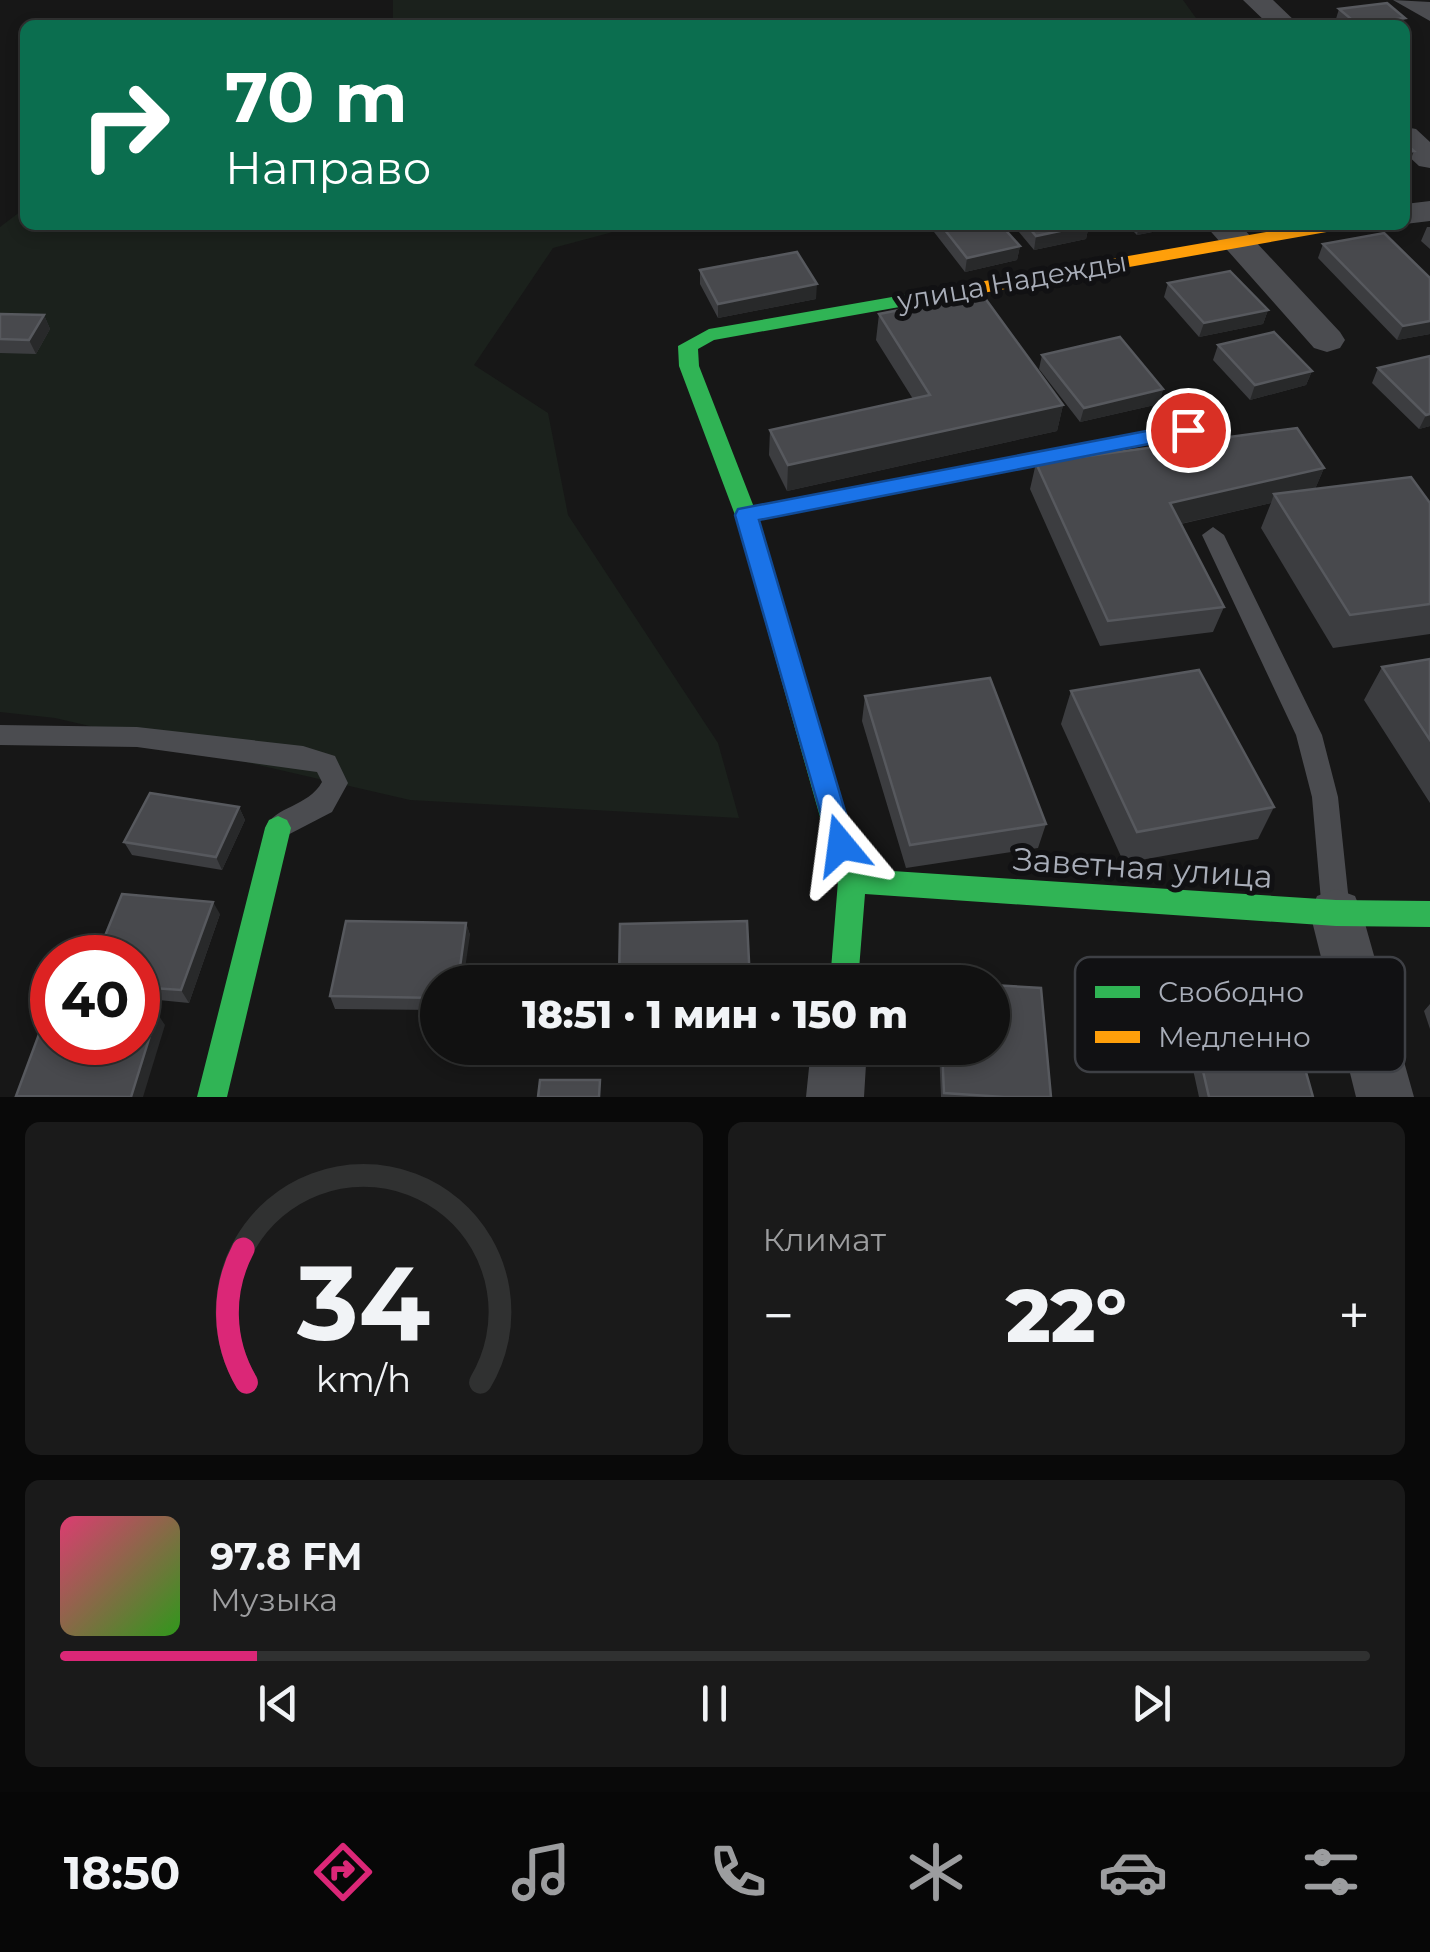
<!DOCTYPE html>
<html lang="ru">
<meta charset="utf-8">
<style>
body{margin:0;font-family:Montserrat,sans-serif;background:#1a1a1a;color:#f1f3f6;height:100vh;display:flex;flex-direction:column;font-size:38px;white-space:nowrap}
*{box-sizing:border-box;margin:0}
p{font-size:32px;color:#9c9d9f}
.icon{flex:none;width:55px;height:55px;fill:none;stroke:currentColor;stroke-width:2;stroke-linecap:round;stroke-linejoin:round}
.map{position:relative;height:1097px;overflow:hidden}
.sheet{display:flex;flex-direction:column;gap:25px;padding:25px;background:#090909;flex:1}
.sheet>*{flex:none}
.top-card{position:absolute;left:20px;top:20px;width:1390px;height:210px;border-radius:15px;box-shadow:0 5px 15px #0003,0 0 0 2px #303131;background:#0b6e4f;color:#fff;overflow:hidden}
.speed{position:absolute;left:30px;top:935px;display:flex;gap:20px;font-size:50px;font-weight:700;text-align:center}
.speed>*{display:grid;place-content:center;width:130px;height:130px;border-radius:50%;background:#111;box-shadow:0 5px 15px #0003,0 0 0 2px #303131;line-height:1}
.speed .limit{border:15px solid #d22;background:#fff;color:#111}
.pin{position:absolute;display:grid;place-items:center;width:85px;height:85px;color:#fff;margin:-42px;border:5px solid #fff;border-radius:50%;box-shadow:0 2px 10px #0007}
.me{position:absolute;width:110px;margin:-55px;rotate:344deg;stroke-linejoin:round;filter:drop-shadow(0 0 8px #0008)}
.turn{display:flex;align-items:center;gap:35px;height:210px;padding:0 40px;font-size:45px}
.turn .icon{width:130px;height:130px;stroke-width:2.5}
.turn b{display:block;font-size:70px;line-height:85px}
.big{font-size:75px;font-weight:800;line-height:1.1}
.sheet .widget{flex:1;display:flex;flex-direction:column;justify-content:center;gap:15px;min-width:0;padding:0 35px;border-radius:15px;background:#1a1a1a}
.sheet .dial{align-items:center;gap:0}
.dial svg{height:260px;overflow:visible;fill:none;stroke:#303131;stroke-width:7;stroke-linecap:round;text-anchor:middle}
.dial text{fill:#f1f3f6;stroke:none}
.song{display:flex;align-items:center;gap:30px}
.cover{width:120px;height:120px;border-radius:15px;background:linear-gradient(135deg,hsl(340 70% 55%),hsl(110 70% 35%))}
.played{height:10px;border-radius:5px;background:linear-gradient(90deg,#db2777 15%,#303131 15%)}
.keys{display:flex;justify-content:space-around;direction:ltr}
.heat{display:flex;justify-content:space-between;align-items:center;font-size:55px;direction:ltr}
.sheet .tiles{flex:1;display:grid;gap:25px;grid-template-columns:1fr 1fr}
.widget:last-child{grid-column:span 2}
.trip{position:absolute;left:420px;top:965px;width:590px;height:100px;border-radius:50px;background:#111;box-shadow:0 5px 15px #0003,0 0 0 2px #303131;font-weight:800;line-height:100px;text-align:center}
.menu{display:flex;height:160px;justify-content:space-around;align-items:center;background:#070707;color:#9c9d9f}
.menu .icon{width:70px;height:70px}
.menu .on{color:#db2777}
.menu b{font-size:45px;color:#f1f3f6}
.map>svg:first-child{display:block}
.green{fill:#1b211c}
.lines{fill:none;stroke-linecap:round;stroke-linejoin:round}
.lane{fill:#4b4c50;fill-rule:evenodd}
.street{fill:#4b4c50;fill-rule:evenodd}
.fast{fill:#30b455;fill-rule:evenodd}
.slow{fill:#ff9f0a;fill-rule:evenodd}
.wall{fill:#3c3d40}
.shaded-wall{fill:#28292a}
.building{fill:#48494d;stroke:#57595e;stroke-width:2.5}
.route{fill:#1a73e8;stroke:#114b97;stroke-width:2.5}
.labels{text-anchor:middle;stroke-width:10;stroke-linejoin:round;paint-order:stroke}
.street-label{font-size:28px;fill:#a8adb8;stroke:#111113}
.near-street-label{font-size:32px;fill:#a8adb8;stroke:#111113}
.key{fill:#111113;stroke:#3e4045;stroke-width:2.5}
.key-label{font-size:28px;fill:#a8adb8}
</style>
<div class="map">
<svg width="1430" height="1097" viewBox="0 0 1430 1097">
<rect width="100%" height="100%" fill="#171717"/>
<path class="green" d="M393,0H1183L1201,25H393Z
M25,208V225H639L553,248L474,365L548,413L568,515L718,743L739,818L410,800L55,718L0,712V227Z"/>
<g class="lines">
<path class="lane" d="M1188,423L1198,430L1195,435L746,523L735,515L746,507Z
M1213,527L1224,535L1322,735L1338,797L1350,912L1346,921L1336,925L1326,921L1322,912L1312,797L1296,735L1202,535Z
M0,725L137,727L303,746L335,756L348,783L332,812L278,840L269,836L265,828C275,806 308,807 322,782L317,772L137,747L0,745Z"/>
<path class="street" d="M1243,0H1273L1299,25H1269Z
M1393,0L1430,2V21Z
M1405,127L1416,129L1430,142V168L1419,166L1405,153Z
M1430,201V221L1405,224V204Z
M1205,225H1240L1340,332L1345,340L1340,348L1327,352L1314,348Z
M1336,889L1355,896L1362,913L1414,1097H1356L1310,913L1317,896Z
M811,1048H867L864,1097H806Z"/>
<path class="fast" d="M915,293L922,295V303L714,340L698,349L699,366L757,515L862,869L1336,900L1430,901V927L1336,926L865,894L858,982H830L838,881L735,515L679,366L678,346L709,329Z
M278,816L287,820L291,828L227,1097H197L265,828L269,820Z"/>
<path class="slow" d="M1307,225H1347L1338,230L915,305L906,299L915,293Z"/>
</g>
<path class="wall" d="M1339,9L1405,18L1402,25H1338L1335,22Z
M935,225H941L1020,246L1017,260L965,272L934,232Z
M1013,225H1089L1086,239L1034,250Z
M1127,225H1188L1137,235Z
M1427,227H1430V249L1421,241Z
M1323,244L1430,278V334L1397,340L1318,258Z
M700,270L816,299L718,318L700,284Z
M1168,283L1268,310L1263,324L1199,337L1164,297Z
M0,314L44,315L50,329L36,354L0,353Z
M879,314L1063,405L1057,431L787,491L769,455L770,430L913,399L876,340Z
M1218,345L1312,371L1306,385L1250,400L1213,360Z
M1042,355L1163,389L1159,404L1080,422L1039,369Z
M1430,356V426L1419,429L1372,383L1378,368Z
M1036,463L1324,468L1315,489L1430,503V634L1333,648L1261,528L1271,503L1181,524L1224,607L1213,632L1100,646L1030,489Z
M1430,659V803L1364,700L1382,667Z
M1071,691L1274,807L1258,839L1124,863L1061,724Z
M865,696L1046,824L1038,848L906,868L862,721Z
M239,807L245,820L222,870L132,855L124,842Z
M220,914L189,1003L138,998V958Z
M466,923L470,935L438,982V1010L335,1009L330,996Z
M1185,993L1313,1097H1199L1179,1005Z
M1430,1004V1029L1424,1011Z
M619,1048H722L619,1050Z
M939,1048H992L1051,1097H941Z"/>
<path class="shaded-wall" d="M1405,18L1402,25H1356L1357,24Z
M1414,151L1409,164L1405,165V152Z
M1089,225L1086,239L1034,250L1036,236Z
M1139,225H1188L1137,235Z
M1020,246L1017,260L965,272L967,258Z
M817,284L816,299L718,318V304Z
M1268,310L1263,324L1199,337L1204,323Z
M44,315L50,329L36,354L29,340Z
M1430,321V334L1397,340L1403,326Z
M1312,371L1306,385L1250,400L1255,385Z
M1163,389L1159,404L1080,422L1084,408Z
M1063,405L1057,431L787,491L788,465Z
M1430,414V426L1419,429L1426,415Z
M1324,468L1313,494H1274L1271,503L1162,528L1170,503Z
M239,807L245,820L222,870L216,857Z
M213,902L220,914L189,1003L181,990Z
M466,923L470,935L463,982H458Z
M157,1013L165,1025L143,1097H131Z"/>
<path class="building" d="M1387,3L1405,18L1357,24L1339,9Z
M1405,143L1414,151L1405,152Z
M941,225H1001L1020,246L967,258Z
M1027,225H1088L1036,236Z
M1384,233L1430,278V321L1403,326L1323,244Z
M797,252L817,284L718,304L700,270Z
M1230,271L1268,310L1204,323L1168,283Z
M982,294L1063,405L788,465L770,430L930,395L879,314Z
M0,314L44,315L29,340L0,339Z
M1274,332L1312,371L1255,385L1218,345Z
M1120,337L1163,389L1084,408L1042,355Z
M1430,356V414L1426,415L1378,368Z
M1297,428L1324,468L1170,503L1224,607L1108,621L1036,463Z
M1411,477L1430,503V604L1350,615L1274,494Z
M1430,659V740L1382,667Z
M1199,670L1274,807L1137,832L1071,691Z
M990,678L1046,824L910,845L865,696Z
M150,793L239,807L216,857L124,842Z
M122,894L213,902L181,990L138,987V958H96Z
M346,921L466,923L458,982H438V998L330,996Z
M747,921L750,982H619L620,924Z
M992,985L1041,988L1051,1097H1004L944,1093L942,1048H992Z
M1185,993L1284,994L1313,1097H1209Z
M48,1010H52V1042H138V1013H157L131,1097L16,1096Z
M540,1080H600L599,1097H538Z"/>
<path class="route" d="M1188,423L1198,430L1195,435L759,520L855,845L851,853L841,857L832,853L735,515L738,509Z"/>
<g class="labels">
<g class="street-label">
<text transform="translate(1012 281) rotate(-10)" y="10">улица Надежды</text>
</g>
<g class="near-street-label">
<text transform="translate(1143 868) rotate(4)" y="11">Заветная улица</text>
</g>
</g>
<rect x="1075" y="957" width="330" height="115" rx="15" class="key"/>
<rect x="1095" y="986" width="45" height="12" fill="#30b455"/>
<rect x="1095" y="1031" width="45" height="12" fill="#ff9f0a"/>
<g class="key-label">
<text x="1158" y="1002">Свободно</text>
<text x="1158" y="1047">Медленно</text>
</g>
</svg>
<div class="speed"><div class="limit">40</div></div>
<div class="pin" style="left:1188px;top:430px;background:#d93025"><svg class="icon" aria-label="arrive" viewBox="0 0 24 24"><path d="M6 21V4h12l-3 4 3 4H6"/></svg></div>
<svg class="me" style="left:841px;top:845px" viewBox="-20 -20 40 40"><path d="M0-17L14 15 0 8-14 15z" fill="#1a73e8" stroke="#fff" stroke-width="4"/></svg>
<div class="trip">18:51 · 1 мин · 150 m</div>
<div class="top-card">
<div class="turn"><svg class="icon" aria-label="right" viewBox="0 0 24 24"><path d="M7 20v-9h11M14 6l5 5-5 5"/></svg><div><b>70 m</b>Направо</div></div>
</div>
</div>
<section class="sheet">
<div class="tiles">
<div class="widget dial"><svg viewBox="0 0 100 80">
<path d="M14 69A42 42 0 1 1 86 69"/>
<path d="M14 69A42 42 0 0 1 13 28" stroke="#db2777"/>
<text x="50" y="56" font-size="32" font-weight="700">34</text>
<text x="50" y="72" font-size="11">km/h</text>
</svg></div>
<div class="widget"><p>Климат</p>
<div class="heat"><a>−</a><b class="big">22°</b><a>+</a></div>
</div>
<div class="widget">
<div class="song"><i class="cover"></i><div><b>97.8 FM</b><p>Музыка</p></div></div>
<div class="played"></div>
<div class="keys"><svg class="icon" aria-label="previous" viewBox="0 0 24 24"><path d="M18 5L8 12l10 7zM5 5v14"/></svg><svg class="icon" aria-label="pause" viewBox="0 0 24 24"><path d="M8 5v14M16 5v14"/></svg><svg class="icon" aria-label="next" viewBox="0 0 24 24"><path d="M6 5l10 7-10 7zM19 5v14"/></svg></div>
</div>
</div>
</section>
<nav class="menu">
<b>18:50</b>
<svg class="icon on" aria-label="directions" viewBox="0 0 24 24"><path d="M12 3l9 9-9 9-9-9zM9 14v-3h6M13 9l2 2-2 2"/></svg>
<svg class="icon" aria-label="music" viewBox="0 0 24 24"><path d="M9 18V5l10-2v13"/><circle cx="6" cy="18" r="3"/><circle cx="16" cy="16" r="3"/></svg>
<svg class="icon" aria-label="phone" viewBox="0 0 24 24"><path d="M5 4h4l2 5-3 2q2 4 5 5l2-3 5 2v4C11 20 4 13 5 4z"/></svg>
<svg class="icon" aria-label="climate" viewBox="0 0 24 24"><path d="M12 3v18M4 7l16 10M4 17L20 7"/></svg>
<svg class="icon" aria-label="car" viewBox="0 0 24 24"><path d="M5 17H2v-5l4-1 3-4h7l3 4 3 1v5h-3M9 17h6M6 11h13"/><circle cx="7" cy="17" r="2"/><circle cx="17" cy="17" r="2"/></svg>
<svg class="icon" aria-label="filters" viewBox="0 0 24 24"><path d="M4 7h16M4 17h16"/><circle cx="9" cy="7" r="2"/><circle cx="15" cy="17" r="2"/></svg>
</nav>
